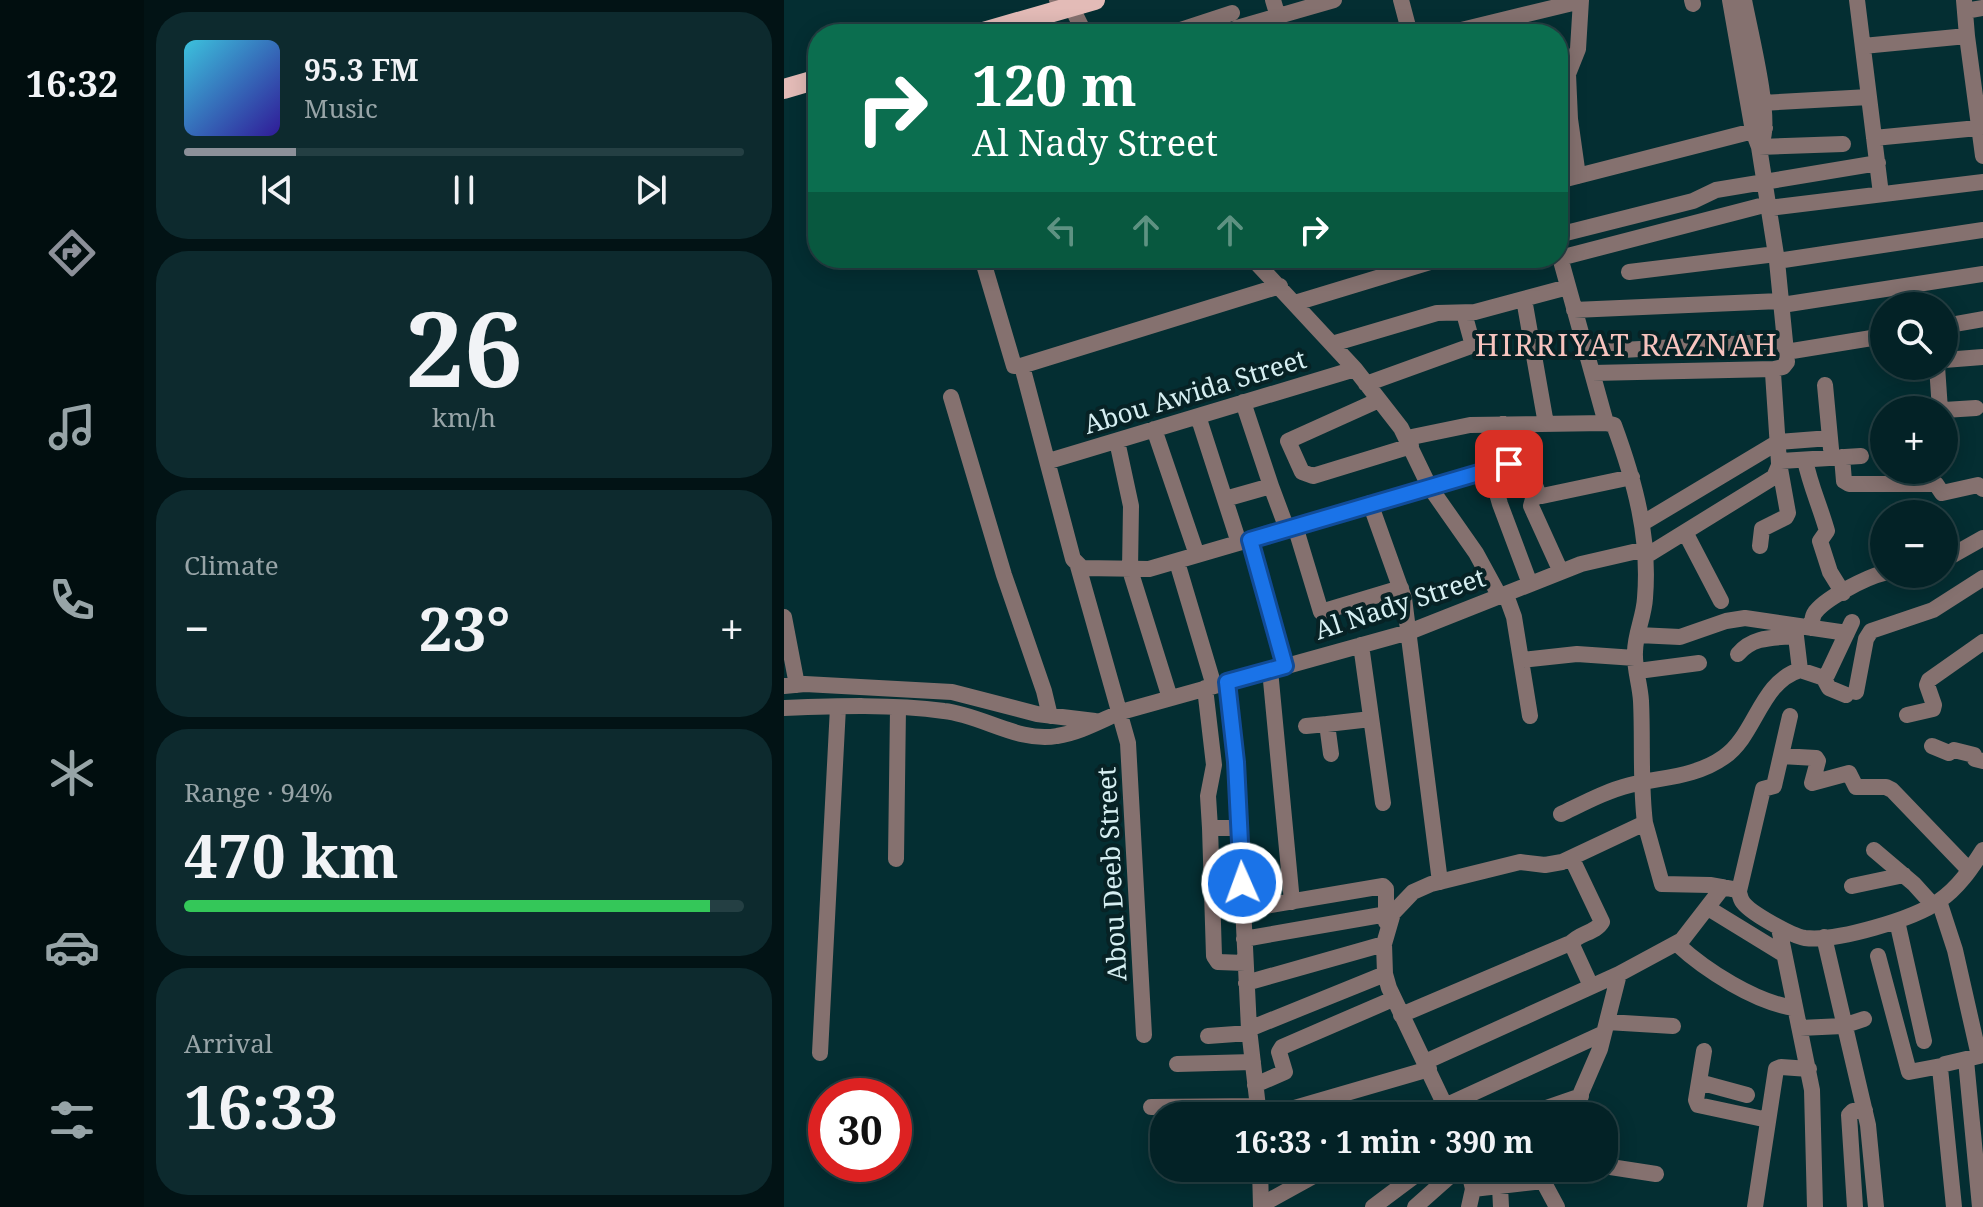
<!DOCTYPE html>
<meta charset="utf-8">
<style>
body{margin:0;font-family:"Noto Serif",serif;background:#0d2a2e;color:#f1f3f6;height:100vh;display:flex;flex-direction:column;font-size:30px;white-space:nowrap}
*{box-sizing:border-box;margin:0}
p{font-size:26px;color:#97a4a7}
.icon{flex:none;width:44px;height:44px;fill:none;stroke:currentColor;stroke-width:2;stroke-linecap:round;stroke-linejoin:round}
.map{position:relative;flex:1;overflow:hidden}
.details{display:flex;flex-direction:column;gap:12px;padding:12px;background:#021315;width:640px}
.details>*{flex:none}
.guide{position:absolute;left:24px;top:24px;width:760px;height:244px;border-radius:32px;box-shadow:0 4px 20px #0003,0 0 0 2px #243f43;background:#0b6e4f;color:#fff;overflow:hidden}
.fabs{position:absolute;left:1086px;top:292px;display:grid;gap:16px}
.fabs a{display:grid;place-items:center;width:88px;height:88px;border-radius:50%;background:#032226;box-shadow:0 4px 20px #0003,0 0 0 2px #243f43;font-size:40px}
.speed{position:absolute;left:24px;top:1078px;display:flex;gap:16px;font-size:40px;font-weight:700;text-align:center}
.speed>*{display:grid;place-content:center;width:104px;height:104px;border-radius:50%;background:#032226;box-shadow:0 4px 20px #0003,0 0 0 2px #243f43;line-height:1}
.speed .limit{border:12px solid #d22;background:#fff;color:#111}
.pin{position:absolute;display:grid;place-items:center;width:68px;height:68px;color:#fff;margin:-34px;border-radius:16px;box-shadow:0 4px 12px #0006}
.me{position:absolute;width:88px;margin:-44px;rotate:358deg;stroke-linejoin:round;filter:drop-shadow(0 0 6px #0008)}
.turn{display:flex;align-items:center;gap:28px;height:168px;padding:0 32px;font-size:36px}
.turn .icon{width:104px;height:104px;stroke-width:2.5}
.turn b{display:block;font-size:56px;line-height:68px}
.lanes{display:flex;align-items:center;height:76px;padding:0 32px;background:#0003;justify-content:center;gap:40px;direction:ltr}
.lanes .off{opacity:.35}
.big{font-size:60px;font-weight:700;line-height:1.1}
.details .widget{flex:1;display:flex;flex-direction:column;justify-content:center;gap:12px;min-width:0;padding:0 28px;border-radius:32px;background:#0d2a2e}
.details .dial{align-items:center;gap:0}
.dial b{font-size:104px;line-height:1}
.song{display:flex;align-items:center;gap:24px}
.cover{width:96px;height:96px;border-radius:12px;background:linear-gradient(135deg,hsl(190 70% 55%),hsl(250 70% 35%))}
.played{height:8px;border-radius:4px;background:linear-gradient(90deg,#8c9099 20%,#243f43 20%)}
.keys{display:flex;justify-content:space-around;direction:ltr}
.heat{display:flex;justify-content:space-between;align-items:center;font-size:44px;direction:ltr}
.charge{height:12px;border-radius:6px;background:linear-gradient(90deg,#34c759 94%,#243f43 0)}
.trip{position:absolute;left:366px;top:1102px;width:468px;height:80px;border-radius:32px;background:#032226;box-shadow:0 4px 20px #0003,0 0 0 2px #243f43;font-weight:700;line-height:80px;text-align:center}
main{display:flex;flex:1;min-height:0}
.tabs{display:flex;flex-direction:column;width:144px;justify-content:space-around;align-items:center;background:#010e0f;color:#97a4a7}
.tabs .icon{width:56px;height:56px}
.tabs .current{color:#8c9099}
.tabs b{font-size:36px;color:#f1f3f6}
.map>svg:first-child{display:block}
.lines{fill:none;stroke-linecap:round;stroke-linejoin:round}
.minor{stroke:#85716f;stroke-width:16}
.major{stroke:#e3bbb7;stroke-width:20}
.route-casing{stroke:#114b97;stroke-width:20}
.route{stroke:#1a73e8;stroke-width:14}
.labels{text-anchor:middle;stroke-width:8;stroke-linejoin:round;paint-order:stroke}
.street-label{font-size:26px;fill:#d6eff2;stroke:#072225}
.quarter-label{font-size:30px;letter-spacing:2px;fill:#f7c3be;stroke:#072225}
</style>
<main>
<nav class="tabs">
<b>16:32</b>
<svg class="icon current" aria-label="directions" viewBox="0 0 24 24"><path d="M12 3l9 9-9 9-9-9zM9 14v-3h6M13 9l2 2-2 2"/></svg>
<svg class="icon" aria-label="music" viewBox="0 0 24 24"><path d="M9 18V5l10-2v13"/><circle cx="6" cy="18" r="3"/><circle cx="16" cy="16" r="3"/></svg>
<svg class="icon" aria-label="phone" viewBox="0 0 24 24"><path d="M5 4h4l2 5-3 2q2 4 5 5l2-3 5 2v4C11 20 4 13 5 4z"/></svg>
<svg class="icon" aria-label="climate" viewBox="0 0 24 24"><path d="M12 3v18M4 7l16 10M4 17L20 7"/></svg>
<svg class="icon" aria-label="car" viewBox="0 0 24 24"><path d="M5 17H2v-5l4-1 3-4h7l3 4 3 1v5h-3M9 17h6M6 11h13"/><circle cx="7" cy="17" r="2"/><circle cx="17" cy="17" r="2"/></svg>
<svg class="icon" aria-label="filters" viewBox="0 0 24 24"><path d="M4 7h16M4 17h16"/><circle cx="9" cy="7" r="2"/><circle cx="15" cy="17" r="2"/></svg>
</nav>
<section class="details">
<div class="widget">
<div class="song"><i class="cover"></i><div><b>95.3 FM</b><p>Music</p></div></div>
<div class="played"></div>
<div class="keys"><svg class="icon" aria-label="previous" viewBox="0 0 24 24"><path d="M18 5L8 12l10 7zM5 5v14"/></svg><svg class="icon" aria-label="pause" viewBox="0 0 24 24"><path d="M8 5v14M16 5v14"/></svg><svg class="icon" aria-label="next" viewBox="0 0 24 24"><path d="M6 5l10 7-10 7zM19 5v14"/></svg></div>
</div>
<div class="widget dial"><b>26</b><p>km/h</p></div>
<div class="widget"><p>Climate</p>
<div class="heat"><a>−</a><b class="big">23°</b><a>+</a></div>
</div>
<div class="widget"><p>Range · 94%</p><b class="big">470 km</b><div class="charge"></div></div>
<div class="widget"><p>Arrival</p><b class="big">16:33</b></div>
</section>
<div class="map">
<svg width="1199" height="1207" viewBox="0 0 1199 1207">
<rect width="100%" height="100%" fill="#042e32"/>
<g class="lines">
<path class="minor" d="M273,0L290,12L301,34
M489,0L494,17
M617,0L626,34
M908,0L909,4
M946,0L969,131L975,147L993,261L1003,362L999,367L990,369L989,373L995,463L1004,513L1002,517L978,529L976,546
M960,0C966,32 986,110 979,138
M1073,0L1097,194
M1180,0L1183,36
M1181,11L1199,8
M453,28L550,0
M384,34L448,13
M661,34L797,1
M1079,46L1183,36L1199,156
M978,103L1085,97
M1090,138L1194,128
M975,147L1059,144
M794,176L786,119L784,74L794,49L797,0
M774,181L981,128
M985,208L1199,182
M774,235L909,201L932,190L1094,163
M774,250L822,423
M198,258L230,366H238L289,559L298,568L365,569L725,464L730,466L734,478L748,477L754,493L758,496L848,477
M468,258L571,369L617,428L645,486L692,553L716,597
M776,258L984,204
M993,261L1199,230
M845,272L992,254
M740,299L762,424
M511,303L659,258
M998,305L1199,274
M790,310L997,301
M1160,326L1199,319
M548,344L653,313L691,312L784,287
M802,352L1001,341
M1002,352L1100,336
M1160,360L1199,357
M237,366L496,286
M1153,366L1156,410
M808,373L990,369
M582,384L687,346L688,342L680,313
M1041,385L1047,449
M167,397L220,575L260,691L266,716
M595,400L504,441L518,472L529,476L627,446
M459,402L487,486
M1160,410L1192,408
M414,416L455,543
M719,424L729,465
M370,429L413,555
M623,438L686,425L822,423L830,425C851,482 866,537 861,598C860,617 851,634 851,652C850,668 856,684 857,701C859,742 856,782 861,823
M333,441L347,506L346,570L386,698
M1058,457L1060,481L1065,484H1152L1158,493L1194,485L1199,489
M1021,460C1026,485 1036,506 1043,531L1036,541L1046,572L1059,593
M265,461L571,369
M706,469L716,504L746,584
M756,495L749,499L747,506L777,572
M441,499L487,486L503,529
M586,503L620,598L656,882
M859,523L994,442L1046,438
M511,526L537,612L617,588
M901,532L937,601
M466,540L501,666
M862,556L990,477L997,461L1077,456
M1160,560L1199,538
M393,562L430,686
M294,566L344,743L360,1035
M722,595L730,617L746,716
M0,617L13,685
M1011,628L1016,670
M1027,628C1028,623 1028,618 1030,614C1039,599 1083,577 1100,573
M854,635L896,637L942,621L961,618L1063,633
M577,645L599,803
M954,654C969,636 990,638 1011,636
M737,660L793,654L851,658
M486,670L508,902
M854,671L915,663
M1039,677L1045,688L1062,695
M443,682L452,762L465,1029L475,1116
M0,686L21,684L168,692L253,714L311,721
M421,688L430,765L424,796L426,828H456
M1072,692L1082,639L1087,631L1149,610L1199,578
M0,708C53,706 108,704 160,711C198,715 235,743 273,736C295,733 316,721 337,712L625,632L797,564L862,549
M1123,715L1149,709L1150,705L1143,685L1145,680L1199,642
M522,726L543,724
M1148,746L1165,753L1170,750L1190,755L1191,759L1199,761
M547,754L543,724L587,719
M997,756L1032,758L1034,761L1028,783L1065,773L1072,787H1102L1108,790L1185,870
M777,814C800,803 822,791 846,785C878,777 912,777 940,757C972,735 976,682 1016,670L1037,677L1043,675L1068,622
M426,828L430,956L434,962L461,963
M1090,850L1130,884L1149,905
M112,859L114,708
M1068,886L1120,875
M955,891L979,789L990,786L1006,716
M1155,901L1171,950L1195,1056L1161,1064L1156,1068L1170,1207
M924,908L999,954
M458,910L599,886L602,889V922
M1113,921L1140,1041
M995,928L1028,1090L1031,1207
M1040,937L1084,1125L1092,1207
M460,939L603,914
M786,944C794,933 812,933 818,922L788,859
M893,944C921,970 972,1003 1011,1008
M1094,956L1125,1072L1157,1066
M462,983L600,944
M617,1015L784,944L789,947L807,986
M823,1022L889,1026
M1016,1028L1059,1026L1080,1019
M465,1029L601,974
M424,1036L465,1033
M920,1051L912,1100L914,1105L984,1120
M36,1053L54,707
M1182,1060L1196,1207
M641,1062L835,974
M393,1064L469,1062
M915,1082L963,1095
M471,1085L501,1072L495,1052L498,1047L609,999
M367,1107L474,1106
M483,1116L645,1069
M639,1116L820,1033
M666,1116L605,988L601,974L600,944L609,913L629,892L647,884L736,862L761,865L778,862L861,823L878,884L926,885L954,890C956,894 956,898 958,901C964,912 1008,936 1021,938C1052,942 1130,919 1155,901C1174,888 1187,869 1199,850
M739,1116L797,1096
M787,1116L816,1049L835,974L898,940L939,887
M820,1166L872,1174
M476,1168L477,1207
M684,1168L689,1189L685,1207
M762,1168L759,1181L773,1207
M716,1186L717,1207
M689,1189L759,1181
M477,1205L544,1168
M589,1207L641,1168
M631,1207L675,1168
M971,1207L992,1069L997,1067L1025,1069
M1071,1207L1065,1115L1069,1111L1081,1110"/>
<path class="major" d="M192,34L311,0
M0,89L34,79"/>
</g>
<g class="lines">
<g class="route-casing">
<path id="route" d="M458,883L452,762L443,682L501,666L466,540L725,464"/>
</g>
<use href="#route" class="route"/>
</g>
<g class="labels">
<g class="street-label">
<text transform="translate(411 392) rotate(-17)" y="9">Abou Awida Street</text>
<text transform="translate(616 604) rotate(-18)" y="9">Al Nady Street</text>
<text transform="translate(328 874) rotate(-93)" y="9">Abou Deeb Street</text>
</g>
<g class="quarter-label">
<text x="843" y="356">HIRRIYAT RAZNAH</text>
</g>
</g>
</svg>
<div class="fabs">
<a><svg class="icon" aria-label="search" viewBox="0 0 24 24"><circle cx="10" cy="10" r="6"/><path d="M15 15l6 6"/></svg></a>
<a>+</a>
<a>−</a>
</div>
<div class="speed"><div class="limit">30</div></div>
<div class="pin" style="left:725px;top:464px;background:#d93025"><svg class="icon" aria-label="arrive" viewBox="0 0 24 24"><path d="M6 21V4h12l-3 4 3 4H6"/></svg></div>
<svg class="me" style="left:458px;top:883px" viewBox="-20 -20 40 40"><circle r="17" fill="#1a73e8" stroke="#fff" stroke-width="3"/><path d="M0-11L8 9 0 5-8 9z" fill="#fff"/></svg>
<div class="trip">16:33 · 1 min · 390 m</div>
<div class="guide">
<div class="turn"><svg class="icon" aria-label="right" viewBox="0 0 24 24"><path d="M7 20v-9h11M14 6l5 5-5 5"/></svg><div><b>120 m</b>Al Nady Street</div></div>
<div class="lanes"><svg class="icon off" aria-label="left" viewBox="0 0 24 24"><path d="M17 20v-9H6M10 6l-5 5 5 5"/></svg><svg class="icon off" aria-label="ahead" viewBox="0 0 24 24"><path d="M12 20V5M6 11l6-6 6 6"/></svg><svg class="icon off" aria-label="ahead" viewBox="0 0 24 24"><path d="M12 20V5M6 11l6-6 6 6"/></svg><svg class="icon" aria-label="right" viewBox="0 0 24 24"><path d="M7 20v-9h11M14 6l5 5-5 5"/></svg></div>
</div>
</div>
</main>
